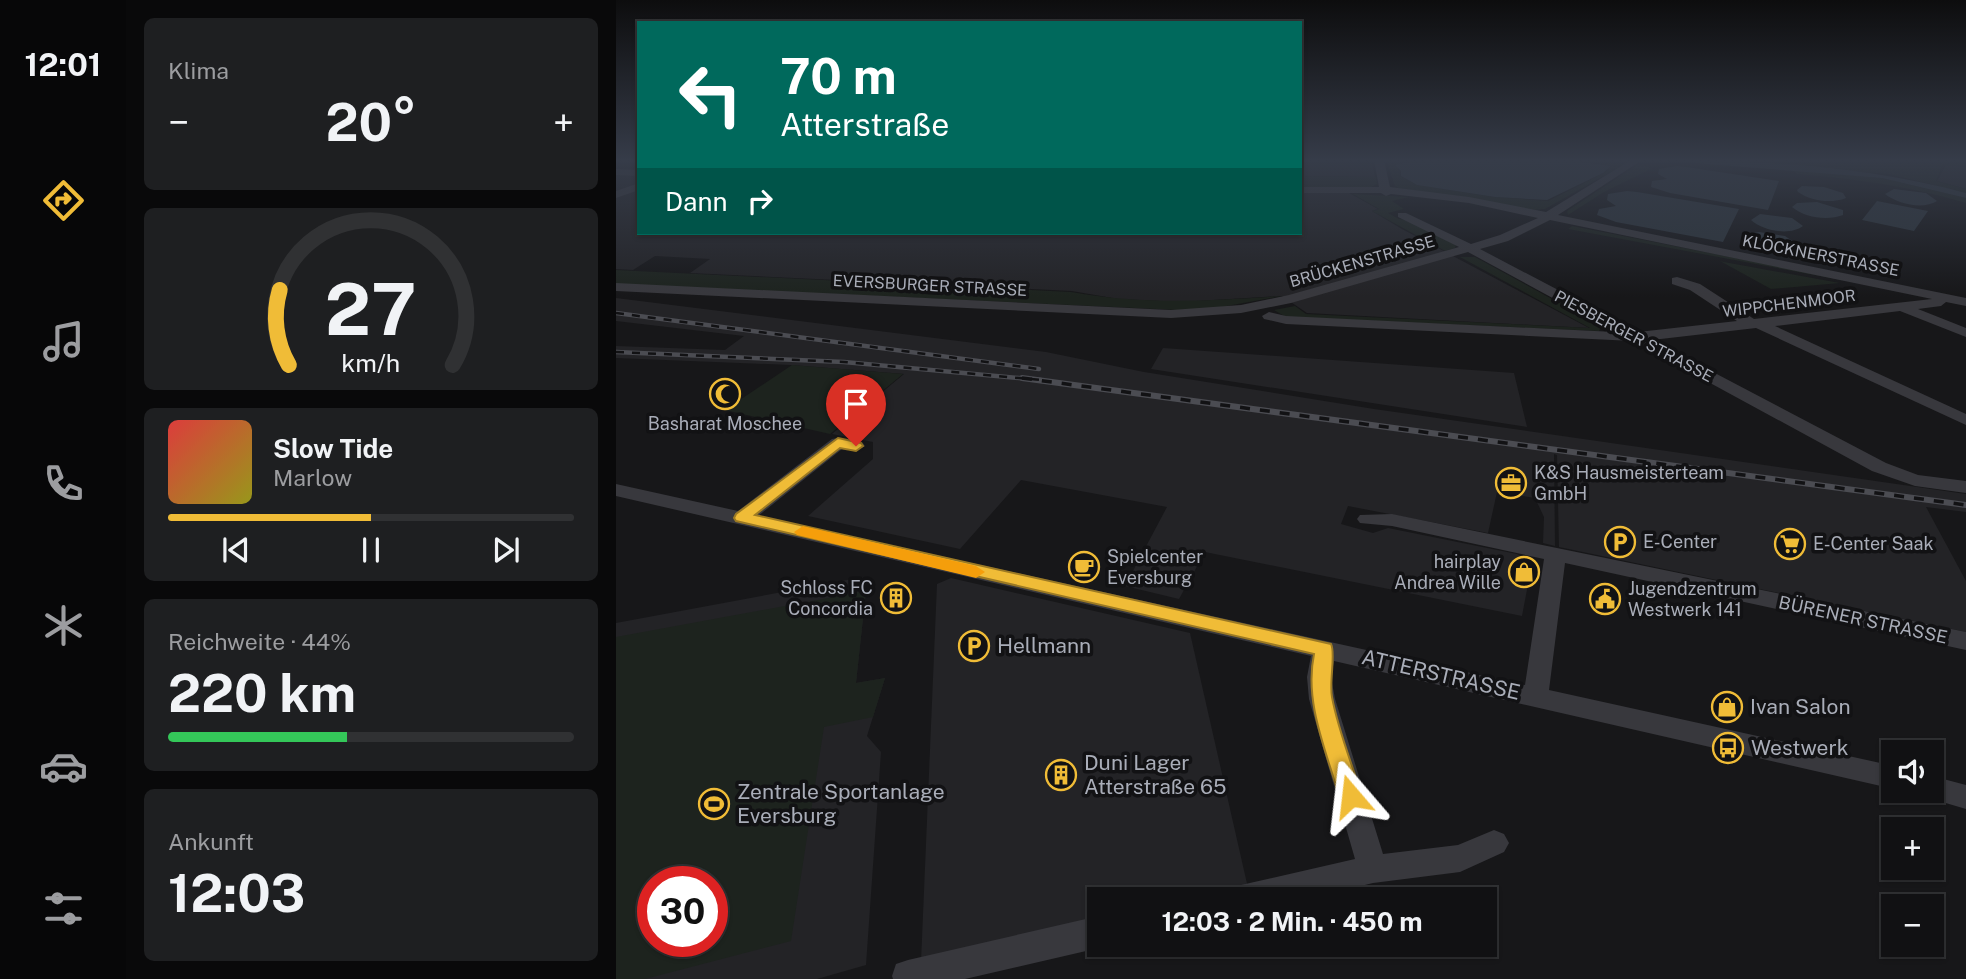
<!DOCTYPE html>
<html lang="de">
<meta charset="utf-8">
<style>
body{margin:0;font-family:"Public Sans",sans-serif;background:#1e1f21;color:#f1f3f6;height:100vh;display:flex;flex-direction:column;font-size:26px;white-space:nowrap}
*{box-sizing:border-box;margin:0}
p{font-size:23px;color:#9c9da0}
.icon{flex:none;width:38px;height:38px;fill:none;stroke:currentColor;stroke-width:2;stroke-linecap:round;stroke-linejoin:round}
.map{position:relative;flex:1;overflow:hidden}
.drawer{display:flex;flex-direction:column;gap:18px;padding:18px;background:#09090a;width:490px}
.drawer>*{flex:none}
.banner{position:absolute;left:21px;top:21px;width:665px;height:214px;border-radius:0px;box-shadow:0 2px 5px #0004,0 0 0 2px #303133;background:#00695c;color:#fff;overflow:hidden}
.controls{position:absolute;left:1265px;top:740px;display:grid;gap:14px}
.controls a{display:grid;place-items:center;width:63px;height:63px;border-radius:0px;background:#111113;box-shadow:0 2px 5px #0004,0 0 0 2px #303133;font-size:35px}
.speed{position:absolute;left:21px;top:866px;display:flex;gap:14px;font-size:35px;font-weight:700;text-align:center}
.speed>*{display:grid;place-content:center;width:91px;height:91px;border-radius:50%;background:#111113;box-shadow:0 2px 5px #0004,0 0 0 2px #303133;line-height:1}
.speed .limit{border:10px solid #d22;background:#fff;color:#111}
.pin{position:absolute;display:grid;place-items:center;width:60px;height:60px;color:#fff;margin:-72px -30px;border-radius:50% 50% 50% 0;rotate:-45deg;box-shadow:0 0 7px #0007}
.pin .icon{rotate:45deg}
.me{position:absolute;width:77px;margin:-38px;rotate:343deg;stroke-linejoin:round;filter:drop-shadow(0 0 5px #0008)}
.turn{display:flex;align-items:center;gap:24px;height:147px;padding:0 28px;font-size:32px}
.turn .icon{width:91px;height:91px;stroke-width:2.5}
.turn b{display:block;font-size:49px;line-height:60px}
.then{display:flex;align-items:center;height:66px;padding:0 28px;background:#0003;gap:14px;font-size:26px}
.big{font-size:52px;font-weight:700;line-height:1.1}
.drawer .card{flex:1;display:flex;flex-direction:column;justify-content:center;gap:10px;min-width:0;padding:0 24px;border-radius:10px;background:#1e1f21}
.drawer .dial{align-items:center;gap:0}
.dial svg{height:182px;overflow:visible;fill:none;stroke:#303133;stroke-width:7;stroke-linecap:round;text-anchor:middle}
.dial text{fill:#f1f3f6;stroke:none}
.song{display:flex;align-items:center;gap:21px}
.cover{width:84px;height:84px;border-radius:10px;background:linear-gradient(135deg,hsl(0 70% 55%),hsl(60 70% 35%))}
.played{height:7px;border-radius:4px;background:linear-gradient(90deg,#f0bc37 50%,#303133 50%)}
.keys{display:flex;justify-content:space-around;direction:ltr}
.heat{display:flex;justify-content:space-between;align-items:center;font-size:38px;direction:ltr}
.charge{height:10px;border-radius:5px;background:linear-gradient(90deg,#34c759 44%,#303133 0)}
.trip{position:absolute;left:471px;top:887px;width:410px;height:70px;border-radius:0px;background:#111113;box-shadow:0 2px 5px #0004,0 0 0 2px #303133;font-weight:700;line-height:70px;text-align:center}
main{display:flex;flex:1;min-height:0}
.dock{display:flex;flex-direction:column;width:126px;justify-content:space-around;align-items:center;background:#070708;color:#9c9da0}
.dock .icon{width:49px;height:49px}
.dock .current{color:#f0bc37}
.dock b{font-size:32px;color:#f1f3f6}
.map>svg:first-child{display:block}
.built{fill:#232326;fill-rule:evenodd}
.green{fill:#1d231e;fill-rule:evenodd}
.water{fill:#2d353c}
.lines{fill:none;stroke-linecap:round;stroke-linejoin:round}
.minor{fill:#38383d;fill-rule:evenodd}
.rail-far1-casing{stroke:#4b4c52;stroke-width:4.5}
.rail-casing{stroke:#4b4c52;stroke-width:6}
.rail-far1{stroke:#121214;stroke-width:2.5;stroke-dasharray:8;stroke-linecap:butt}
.rail{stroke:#121214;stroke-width:3.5;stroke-dasharray:10;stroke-linecap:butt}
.route{fill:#f0bc37;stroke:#9c7a24;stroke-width:2}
.slow{fill:#f59e0b}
.labels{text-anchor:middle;stroke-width:7;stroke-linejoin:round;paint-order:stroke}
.far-street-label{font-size:16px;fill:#a9adb8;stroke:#121214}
.poi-label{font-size:18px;fill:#a9adb8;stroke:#121214;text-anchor:start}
.street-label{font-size:18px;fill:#a9adb8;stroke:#121214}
.near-poi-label{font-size:21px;fill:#a9adb8;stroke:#121214;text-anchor:start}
.near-street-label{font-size:21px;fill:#a9adb8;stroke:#121214}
</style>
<main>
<nav class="dock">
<b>12:01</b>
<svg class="icon current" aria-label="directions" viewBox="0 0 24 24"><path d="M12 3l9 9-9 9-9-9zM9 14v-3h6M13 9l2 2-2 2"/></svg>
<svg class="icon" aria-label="music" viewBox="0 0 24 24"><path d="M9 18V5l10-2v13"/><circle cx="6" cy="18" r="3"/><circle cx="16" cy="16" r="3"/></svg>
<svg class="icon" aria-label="phone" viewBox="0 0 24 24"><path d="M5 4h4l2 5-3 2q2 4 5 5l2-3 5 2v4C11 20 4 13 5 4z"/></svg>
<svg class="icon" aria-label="climate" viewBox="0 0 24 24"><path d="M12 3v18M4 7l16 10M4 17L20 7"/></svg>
<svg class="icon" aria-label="car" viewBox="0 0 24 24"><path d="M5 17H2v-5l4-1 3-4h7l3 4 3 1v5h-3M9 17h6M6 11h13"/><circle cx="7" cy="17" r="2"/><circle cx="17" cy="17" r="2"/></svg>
<svg class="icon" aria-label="filters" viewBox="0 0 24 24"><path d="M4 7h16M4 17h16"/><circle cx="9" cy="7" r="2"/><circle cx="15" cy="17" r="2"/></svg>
</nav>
<section class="drawer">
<div class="card"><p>Klima</p>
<div class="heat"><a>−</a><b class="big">20°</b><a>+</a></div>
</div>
<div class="card dial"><svg viewBox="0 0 100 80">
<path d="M14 69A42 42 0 1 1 86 69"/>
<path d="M14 69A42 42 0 0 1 10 36" stroke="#f0bc37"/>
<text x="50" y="56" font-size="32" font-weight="700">27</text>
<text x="50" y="72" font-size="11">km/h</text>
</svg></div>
<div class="card">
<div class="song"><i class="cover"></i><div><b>Slow Tide</b><p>Marlow</p></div></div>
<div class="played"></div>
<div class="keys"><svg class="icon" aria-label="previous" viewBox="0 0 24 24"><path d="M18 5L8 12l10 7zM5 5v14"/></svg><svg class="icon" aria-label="pause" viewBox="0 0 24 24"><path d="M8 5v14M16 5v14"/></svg><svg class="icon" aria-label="next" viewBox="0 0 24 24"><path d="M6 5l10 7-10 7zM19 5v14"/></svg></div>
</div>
<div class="card"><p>Reichweite · 44%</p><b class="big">220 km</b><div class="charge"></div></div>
<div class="card"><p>Ankunft</p><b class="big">12:03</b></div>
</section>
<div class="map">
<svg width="1350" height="979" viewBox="0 0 1350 979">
<rect width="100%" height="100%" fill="#171719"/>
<path class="built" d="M684,160L756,162L759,177L684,176Z
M1330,165L1350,167V189L1321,181Z
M0,170L23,171V233H684V188H724L762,209L756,211L786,229L973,328L691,313L666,296L565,302L502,299L456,291L74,273L94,259L39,256L17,270L0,269Z
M0,298L430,352L528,372L758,409L1350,494V512L1310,507L1350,581V632L943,547L941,455L938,454L939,546L927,543L928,517L919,498L881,492L872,533L732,506L725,524L757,533L772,528L901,554L916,563L906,616L589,552L563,599L509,586L551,507L405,480L344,549L192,516L257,459V442L216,434L288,374L174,365L0,358V346L109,350L128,336L0,321Z
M547,348L898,373L911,427L535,369Z
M247,577L250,591L240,683L269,678L251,736L265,752L250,965L201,979H0V623ZM37,882H96V942H37Z
M335,578L574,633L632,888L581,899L483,900V922L305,962L321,584Z"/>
<path class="green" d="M770,160H943L792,162L779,165L784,171V176L801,185L878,197L932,201L988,173L996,166L963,160H1016L929,209L916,210L782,188L779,186Z
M1097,160H1350V167L1327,164L1320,181L1350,189V193L1273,174Z
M1021,165L1032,166L1035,169L988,192L952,215L951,211Z
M1177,170L1266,178L1350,198V203C1292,186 1240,179 1181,174Z
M684,176L760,177L761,184L753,188H684Z
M737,194L793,197L776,201L788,209L772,213L783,219L794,220L840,245L839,248L829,251L756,211L763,209Z
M956,226L1263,286V287L952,229Z
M844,257H859L980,323L985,327L983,331L670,317L658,310L679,306L690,314L974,328Z
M1104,261L1108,262L1224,283L1155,289Z
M0,270L455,292C529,305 592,301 666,296L600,308L562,310L0,284Z
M176,365L287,374L214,434L109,410Z
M250,591L240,683L269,678L257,717L208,727L175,941L29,979H0V637ZM37,882H96V942H37Z"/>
<path class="water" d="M952,160L995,166L987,173L931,200L879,197L801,185L785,176V171L779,165L792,162Z
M1041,160C1145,160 1249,166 1350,193V198L1266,178Z
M1061,166L1070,167L1163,181L1152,210L1054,193L1035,187L1036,181L1051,179L1042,174L1043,169Z
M1186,186L1208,187L1227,193L1230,198C1215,204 1195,201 1182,192L1181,190Z
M1278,189L1310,193L1321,201C1307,210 1282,204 1269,194Z
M1011,191L1021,192L1123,209L1107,242L1000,222L981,215L983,209L1000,206L991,200L992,194Z
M1261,201L1312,211L1298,231L1246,220Z
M1201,202L1227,210V215C1212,221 1189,218 1176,207L1181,203Z
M1144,214L1176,218L1187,226C1174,236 1147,231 1135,220Z
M1143,232L1169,236L1181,244L1176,249C1160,252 1142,250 1130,239L1133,234Z"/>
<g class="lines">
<path class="minor" d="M758,160H768L774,187L853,197L930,212L1015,160H1026L942,215L1350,298V306L1330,302L1325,306L1302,309L1350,328V337L1284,311L1159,326L1350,414V425L1140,328L1036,340L1270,463L1302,475L1350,481V493L1299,486L1256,471L1017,341L670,324L648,319L646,316L653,312L670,316L999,332L852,252L675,303L625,313L555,318L0,291V283L555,310L625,305L673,295L843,247L782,217V213H790L855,244L884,235L922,218L853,203L775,194L770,196L765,193H684V187H763ZM934,220L1316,299L1138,319L1084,284L1061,277L1056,278V284L1074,290L1121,321L1022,332L864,249L892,241Z
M0,169L23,170V176L0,175Z
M23,183V190L0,198V191Z
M222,438L246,442L249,446L240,451L226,449L142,516L909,685L928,559L776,526L744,523L741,519L744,515L776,514L1350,632V650L949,563L933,690L1278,766V789L718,661L715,677L719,699L767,854L842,845L878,830L888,834L893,843L888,852L844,872L757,883L688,900H610L614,890L625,885L739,859L693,699L691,677L695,656L0,496V484L122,511L216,439Z
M1316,776L1350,785V809L1306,796L1304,791H1316Z
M483,916V945H489L483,948L349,979H277L276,976L280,964L292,960Z"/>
<g class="rail-far1-casing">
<path id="rail-far1" d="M0,313L423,369
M0,352L228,362L425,380"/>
</g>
<g class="rail-casing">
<path id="rail" d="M406,378L1350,505"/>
</g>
<use href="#rail-far1" class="rail-far1"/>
<use href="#rail" class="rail"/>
</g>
<linearGradient id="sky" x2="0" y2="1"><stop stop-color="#0d0d0e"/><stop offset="0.54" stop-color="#363c49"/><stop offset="1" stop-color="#363c49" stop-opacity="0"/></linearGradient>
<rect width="1350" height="297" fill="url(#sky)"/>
<path class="route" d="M222,438L245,443L247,446L240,451L224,448L139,515L715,644C720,652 713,683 716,697C722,730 736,764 746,796L743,803L735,806L727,803L723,796C710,750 688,702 698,654L120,521L118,518L120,514Z"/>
<path class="slow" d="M187,526L360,566L369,572L360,578L181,535L178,532Z"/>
<defs>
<g id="mosque-ring" transform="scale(1.575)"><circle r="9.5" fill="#121214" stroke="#f0bc37" stroke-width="1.5"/><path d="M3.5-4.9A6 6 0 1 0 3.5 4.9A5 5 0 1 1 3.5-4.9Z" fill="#f0bc37"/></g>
<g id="office-ring" transform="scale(1.575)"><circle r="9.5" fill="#121214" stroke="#f0bc37" stroke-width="1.5"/><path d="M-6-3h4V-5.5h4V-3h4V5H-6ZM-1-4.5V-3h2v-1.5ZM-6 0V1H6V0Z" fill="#f0bc37"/></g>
<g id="parking-ring" transform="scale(1.575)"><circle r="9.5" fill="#121214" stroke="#f0bc37" stroke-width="1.5"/><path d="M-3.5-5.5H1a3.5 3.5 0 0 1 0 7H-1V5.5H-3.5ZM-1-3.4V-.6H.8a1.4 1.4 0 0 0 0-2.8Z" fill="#f0bc37"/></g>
<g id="supermarket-ring" transform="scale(1.575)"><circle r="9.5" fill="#121214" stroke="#f0bc37" stroke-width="1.5"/><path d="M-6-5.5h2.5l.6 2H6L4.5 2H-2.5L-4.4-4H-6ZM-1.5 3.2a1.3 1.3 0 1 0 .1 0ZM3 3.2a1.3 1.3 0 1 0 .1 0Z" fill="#f0bc37"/></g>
<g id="cafe-ring" transform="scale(1.575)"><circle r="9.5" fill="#121214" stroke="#f0bc37" stroke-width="1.5"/><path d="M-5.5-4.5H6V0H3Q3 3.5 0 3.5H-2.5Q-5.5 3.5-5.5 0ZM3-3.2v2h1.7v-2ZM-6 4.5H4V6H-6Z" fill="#f0bc37"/></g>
<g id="shop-ring" transform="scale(1.575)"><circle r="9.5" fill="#121214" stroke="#f0bc37" stroke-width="1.5"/><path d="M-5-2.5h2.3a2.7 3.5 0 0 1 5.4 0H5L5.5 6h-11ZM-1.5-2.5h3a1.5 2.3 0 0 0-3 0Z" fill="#f0bc37"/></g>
<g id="building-ring" transform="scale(1.575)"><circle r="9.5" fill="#121214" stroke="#f0bc37" stroke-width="1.5"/><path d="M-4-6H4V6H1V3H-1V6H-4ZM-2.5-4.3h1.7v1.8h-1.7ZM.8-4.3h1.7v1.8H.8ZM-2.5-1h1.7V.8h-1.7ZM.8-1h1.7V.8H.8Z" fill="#f0bc37"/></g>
<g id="civic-ring" transform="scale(1.575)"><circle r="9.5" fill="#121214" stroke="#f0bc37" stroke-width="1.5"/><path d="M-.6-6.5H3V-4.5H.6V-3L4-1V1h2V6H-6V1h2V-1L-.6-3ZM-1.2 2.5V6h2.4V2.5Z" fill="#f0bc37"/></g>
<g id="bus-ring" transform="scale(1.575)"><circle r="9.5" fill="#121214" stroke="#f0bc37" stroke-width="1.5"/><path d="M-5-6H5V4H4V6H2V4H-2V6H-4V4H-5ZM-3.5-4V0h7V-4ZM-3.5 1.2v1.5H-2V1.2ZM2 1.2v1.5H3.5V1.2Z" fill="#f0bc37"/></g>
<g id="stadium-ring" transform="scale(1.575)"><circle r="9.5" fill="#121214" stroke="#f0bc37" stroke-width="1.5"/><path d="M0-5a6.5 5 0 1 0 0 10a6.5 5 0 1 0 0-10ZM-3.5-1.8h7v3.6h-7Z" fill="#f0bc37"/></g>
</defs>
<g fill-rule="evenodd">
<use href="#mosque-ring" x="109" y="394"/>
<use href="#office-ring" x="895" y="483"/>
<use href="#parking-ring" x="1004" y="542"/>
<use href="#supermarket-ring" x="1174" y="544"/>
<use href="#cafe-ring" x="468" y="567"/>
<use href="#shop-ring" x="908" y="572"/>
<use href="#building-ring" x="280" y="598"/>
<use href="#civic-ring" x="989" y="599"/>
<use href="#parking-ring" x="358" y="646"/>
<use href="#shop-ring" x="1111" y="707"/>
<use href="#bus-ring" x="1112" y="748"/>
<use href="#building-ring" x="445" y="775"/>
<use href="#stadium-ring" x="98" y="804"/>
</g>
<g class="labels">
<g class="far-street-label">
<text transform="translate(1205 255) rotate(11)" y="6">KLÖCKNERSTRASSE</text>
<text transform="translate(746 261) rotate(-16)" y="6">BRÜCKENSTRASSE</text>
<text transform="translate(314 285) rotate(3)" y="6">EVERSBURGER STRASSE</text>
<text transform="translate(1173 303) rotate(-7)" y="6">WIPPCHENMOOR</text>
<text transform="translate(1018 336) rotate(28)" y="6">PIESBERGER STRASSE</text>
</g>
<g class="poi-label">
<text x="109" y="430" text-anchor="middle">Basharat Moschee</text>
<text x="918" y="479">K&amp;S Hausmeisterteam<tspan x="918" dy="21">GmbH</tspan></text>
<text x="1027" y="548">E-Center</text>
<text x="1197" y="550">E-Center Saak</text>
<text x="491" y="563">Spielcenter<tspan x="491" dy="21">Eversburg</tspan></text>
<text x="885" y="568" text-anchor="end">hairplay<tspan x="885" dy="21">Andrea Wille</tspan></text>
<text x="257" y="594" text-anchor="end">Schloss FC<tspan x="257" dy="21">Concordia</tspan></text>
<text x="1012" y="595">Jugendzentrum<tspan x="1012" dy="21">Westwerk 141</tspan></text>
</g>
<g class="street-label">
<text transform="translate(1247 620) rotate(12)" y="6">BÜRENER STRASSE</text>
</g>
<g class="near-poi-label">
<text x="381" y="653">Hellmann</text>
<text x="1134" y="714">Ivan Salon</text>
<text x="1135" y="755">Westwerk</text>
<text x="468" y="770">Duni Lager<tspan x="468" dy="24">Atterstraße 65</tspan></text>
<text x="121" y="799">Zentrale Sportanlage<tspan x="121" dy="24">Eversburg</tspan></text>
</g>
<g class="near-street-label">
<text transform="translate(825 675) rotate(13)" y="7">ATTERSTRASSE</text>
</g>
</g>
</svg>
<div class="controls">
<a><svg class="icon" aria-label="sound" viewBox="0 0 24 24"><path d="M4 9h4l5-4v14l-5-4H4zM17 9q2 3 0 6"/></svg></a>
<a>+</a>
<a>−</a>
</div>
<div class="speed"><div class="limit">30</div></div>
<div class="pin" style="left:240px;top:446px;background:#d93025"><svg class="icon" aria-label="arrive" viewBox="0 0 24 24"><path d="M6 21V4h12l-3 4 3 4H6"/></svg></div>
<svg class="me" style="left:735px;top:796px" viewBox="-20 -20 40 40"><path d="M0-17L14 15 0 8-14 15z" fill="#f0bc37" stroke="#fff" stroke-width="4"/></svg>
<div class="trip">12:03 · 2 Min. · 450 m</div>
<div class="banner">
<div class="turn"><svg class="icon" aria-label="left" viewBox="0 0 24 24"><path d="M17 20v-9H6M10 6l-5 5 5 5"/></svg><div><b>70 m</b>Atterstraße</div></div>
<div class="then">Dann<svg class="icon" aria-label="right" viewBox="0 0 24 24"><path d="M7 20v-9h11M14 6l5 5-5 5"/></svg></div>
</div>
</div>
</main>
